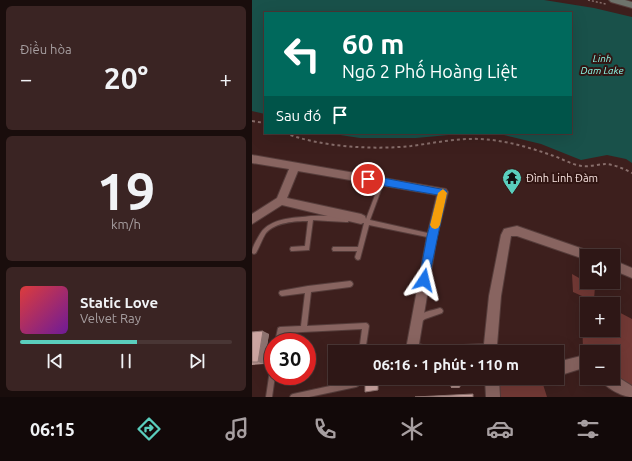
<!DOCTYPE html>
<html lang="vi">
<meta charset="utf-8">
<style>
body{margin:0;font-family:Ubuntu,sans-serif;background:#3a2423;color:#f1f3f6;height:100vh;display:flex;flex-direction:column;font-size:15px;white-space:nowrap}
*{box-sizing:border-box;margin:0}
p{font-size:13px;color:#a79fa1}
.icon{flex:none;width:22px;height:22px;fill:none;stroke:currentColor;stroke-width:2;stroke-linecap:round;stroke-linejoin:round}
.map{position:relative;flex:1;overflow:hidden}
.drawer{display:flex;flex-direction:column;gap:6px;padding:6px;background:#190d0c;width:252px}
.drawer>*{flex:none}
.banner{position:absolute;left:12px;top:12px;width:308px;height:122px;border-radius:0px;box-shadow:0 4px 16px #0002,0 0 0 1px #493635;background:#00695c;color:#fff;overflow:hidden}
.fabs{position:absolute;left:328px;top:249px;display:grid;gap:8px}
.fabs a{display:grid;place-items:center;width:40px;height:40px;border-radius:0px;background:#2e1716;box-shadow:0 4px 16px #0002,0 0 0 1px #493635;font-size:20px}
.speed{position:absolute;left:12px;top:333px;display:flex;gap:8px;font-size:20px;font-weight:700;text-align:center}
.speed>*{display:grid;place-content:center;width:52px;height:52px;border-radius:50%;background:#2e1716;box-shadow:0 4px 16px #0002,0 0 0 1px #493635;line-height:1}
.speed .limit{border:6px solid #d22;background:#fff;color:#111}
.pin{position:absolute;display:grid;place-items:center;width:34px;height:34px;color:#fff;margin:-17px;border:2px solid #fff;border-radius:50%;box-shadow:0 1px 4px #0007}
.me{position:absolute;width:44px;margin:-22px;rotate:10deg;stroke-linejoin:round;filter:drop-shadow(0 0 3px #0008)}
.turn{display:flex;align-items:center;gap:14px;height:84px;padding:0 12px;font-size:18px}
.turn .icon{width:52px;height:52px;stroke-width:2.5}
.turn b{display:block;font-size:28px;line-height:34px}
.then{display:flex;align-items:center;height:38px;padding:0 12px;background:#0003;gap:8px;font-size:15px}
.big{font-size:30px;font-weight:700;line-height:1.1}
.drawer .widget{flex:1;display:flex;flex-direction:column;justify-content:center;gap:6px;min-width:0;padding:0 14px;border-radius:6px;background:#3a2423}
.drawer .dial{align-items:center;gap:0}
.dial b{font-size:52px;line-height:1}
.song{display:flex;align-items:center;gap:12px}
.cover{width:48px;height:48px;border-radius:6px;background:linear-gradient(135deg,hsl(0 70% 55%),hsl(280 70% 35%))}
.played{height:4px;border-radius:2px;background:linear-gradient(90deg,#5acebd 55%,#493635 55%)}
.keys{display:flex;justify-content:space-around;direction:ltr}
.heat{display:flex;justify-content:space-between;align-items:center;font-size:22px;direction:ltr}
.trip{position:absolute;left:76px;top:345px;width:236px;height:40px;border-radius:0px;background:#2e1716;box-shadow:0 4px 16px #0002,0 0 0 1px #493635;font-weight:700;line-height:40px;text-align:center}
.dock{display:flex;height:64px;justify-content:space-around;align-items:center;background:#120909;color:#a79fa1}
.dock .icon{width:28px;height:28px}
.dock .current{color:#5acebd}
.dock b{font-size:18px;color:#f1f3f6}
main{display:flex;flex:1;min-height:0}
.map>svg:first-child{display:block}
.green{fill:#723935}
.water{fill:#19514a}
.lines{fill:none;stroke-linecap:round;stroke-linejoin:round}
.service-casing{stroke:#563d3b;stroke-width:2}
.minor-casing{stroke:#563d3b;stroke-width:2}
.secondary-casing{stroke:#563d3b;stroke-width:2}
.path-far1{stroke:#876d6a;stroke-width:1.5;stroke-dasharray:2 2;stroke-linecap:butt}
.path{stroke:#876d6a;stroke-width:2;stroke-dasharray:3 3;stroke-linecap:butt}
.service{fill:#886460;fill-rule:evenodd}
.minor{fill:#886460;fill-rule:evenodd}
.secondary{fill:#6e736c;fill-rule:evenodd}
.wall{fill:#af8e8a}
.shaded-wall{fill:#8f7471}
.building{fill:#cca5a1;stroke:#8f7471}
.route{fill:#1a73e8;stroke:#114b97}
.slow{fill:#f59e0b}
.labels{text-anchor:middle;stroke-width:4;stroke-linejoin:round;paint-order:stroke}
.far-water-label{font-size:10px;font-style:italic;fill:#8efae9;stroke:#321613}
.poi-label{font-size:11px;fill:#f9e4e1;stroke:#321613;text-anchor:start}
</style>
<main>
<section class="drawer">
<div class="widget"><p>Điều hòa</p>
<div class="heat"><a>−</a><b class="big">20°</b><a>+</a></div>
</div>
<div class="widget dial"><b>19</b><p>km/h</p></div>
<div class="widget">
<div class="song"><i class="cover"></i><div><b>Static Love</b><p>Velvet Ray</p></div></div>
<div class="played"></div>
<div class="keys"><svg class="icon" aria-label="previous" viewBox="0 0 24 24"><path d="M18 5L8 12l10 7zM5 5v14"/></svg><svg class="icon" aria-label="pause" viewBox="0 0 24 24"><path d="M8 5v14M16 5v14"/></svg><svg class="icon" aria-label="next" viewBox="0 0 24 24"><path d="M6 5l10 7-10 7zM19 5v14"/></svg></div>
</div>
</section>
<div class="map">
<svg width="380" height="397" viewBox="0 0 380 397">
<rect width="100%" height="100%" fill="#3d1f1d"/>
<path class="green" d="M320,274L343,287L342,299L352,304H335V330H361V309L380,319V387L361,376V352H335V360L331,357L330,296L321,292Z
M244,378H289L295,397H245Z"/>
<path class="water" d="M0,0H292L342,8L380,17V163L374,159L355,155L329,160L289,144L252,135L233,133H319V13H13V114L0,111Z
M75,133H218L164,138H108Z"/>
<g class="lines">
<g class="service-casing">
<path id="service" d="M130,180L132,181V182L118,220L180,234H182L183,236L182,238H180L117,225L108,259L106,260L104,259L103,257L105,251H81L80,249L81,247H106L112,223L106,221L105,219L106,217H108L114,219L128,182V181Z
M59,216C71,216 84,215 96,218L97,220L96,222H94L76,221L61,220L57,250L41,251H39L38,249L39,247L53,246L56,221C43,221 24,222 14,233C10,239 8,246 4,253L2,254L0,253C0,248 2,245 4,241C7,236 9,231 13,228C26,217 44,218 59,216Z
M98,281L100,282L101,284L100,286L98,287L59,292L55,326L114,323L116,324L117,326L113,352H107L110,329L31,333L29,342H23L26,328L28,327L49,326L53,293L30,296L28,295L27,293L28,291L56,286Z
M188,308L190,309L191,311L190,313L173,319L169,322L167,323L165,322L164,320C169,311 179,311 188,308Z
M21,367V376H23L20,397H14L18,370L19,368Z
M102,378H108L106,386L104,387L57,397H38L39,395L41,394L101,381Z"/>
</g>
<g class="minor-casing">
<path id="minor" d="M0,155L194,189L196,192L185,236L167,344L178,347L179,352H155L154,349L175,236L185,195L46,171L35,198L109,214L113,216L114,219L113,222L109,224L30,205L0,224V214L25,198L37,169L0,163Z
M265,226L337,251L341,252L343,256H335V260L265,236H259L249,296L245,345L251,347L252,352H184L185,347L190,346L232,344L237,296L249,235L252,229Z
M361,260L380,268V278L361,270Z
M329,356L335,358V373L328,369L309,375L305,374V360L309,361Z
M361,374L380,386V397C370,397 352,387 348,378H361Z
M233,378H247L248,397H234Z"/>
</g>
<g class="secondary-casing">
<path id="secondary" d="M357,0H373L380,2V8L359,2Z"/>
</g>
<path class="path-far1" d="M336,0L354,4"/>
<path class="path" d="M0,121L13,123
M33,133C68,147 121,150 159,146C182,143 205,138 228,139C252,140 276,147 299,155C309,158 320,165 330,166C338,167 347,164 354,164C364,165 372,169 380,173"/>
<use href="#service" class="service"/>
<use href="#minor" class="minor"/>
<use href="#secondary" class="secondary"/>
</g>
<path class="wall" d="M0,332L17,334L12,364L0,365Z
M199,378L208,387L207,388H199Z"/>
<path class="shaded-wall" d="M11,331L17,334L12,364L6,362Z"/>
<path class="building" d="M11,331L6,362H0V332Z
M199,378H207L208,387H199Z
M126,379V390L113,392V381Z
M221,394V397H163Z"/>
<path class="route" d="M116,175L194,190L195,192L176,283L172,285L169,283L167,280L175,236L186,195L116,183L111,179Z"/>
<path class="slow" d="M191,189L195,193L188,225L186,228L183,229L180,228L178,225L186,193Z"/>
<defs>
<g id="temple-pin" transform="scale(1)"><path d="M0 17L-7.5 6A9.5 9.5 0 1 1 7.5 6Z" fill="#5acebd" stroke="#321613"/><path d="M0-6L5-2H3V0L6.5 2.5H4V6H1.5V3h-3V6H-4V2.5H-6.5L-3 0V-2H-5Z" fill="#111"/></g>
</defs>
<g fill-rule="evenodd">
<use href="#temple-pin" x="260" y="178"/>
</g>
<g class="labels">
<g class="far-water-label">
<text x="350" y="62">Linh<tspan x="350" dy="12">Dam Lake</tspan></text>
</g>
<g class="poi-label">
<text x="274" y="182">Đình Linh Đàm</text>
</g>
</g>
</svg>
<div class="fabs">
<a><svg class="icon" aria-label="sound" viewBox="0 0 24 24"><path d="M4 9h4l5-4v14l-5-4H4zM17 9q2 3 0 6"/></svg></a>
<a>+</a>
<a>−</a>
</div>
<div class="speed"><div class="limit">30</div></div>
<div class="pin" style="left:116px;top:179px;background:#d93025"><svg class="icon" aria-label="arrive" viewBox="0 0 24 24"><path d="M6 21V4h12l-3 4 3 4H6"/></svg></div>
<svg class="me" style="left:172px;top:280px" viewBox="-20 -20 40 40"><path d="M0-17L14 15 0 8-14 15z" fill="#1a73e8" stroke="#fff" stroke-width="4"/></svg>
<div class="trip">06:16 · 1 phút · 110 m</div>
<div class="banner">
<div class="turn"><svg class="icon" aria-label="left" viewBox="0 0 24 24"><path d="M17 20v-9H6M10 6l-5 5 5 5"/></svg><div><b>60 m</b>Ngõ 2 Phố Hoàng Liệt</div></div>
<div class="then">Sau đó<svg class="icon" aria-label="arrive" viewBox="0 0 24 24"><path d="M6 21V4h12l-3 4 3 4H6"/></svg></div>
</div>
</div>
</main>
<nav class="dock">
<b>06:15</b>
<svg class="icon current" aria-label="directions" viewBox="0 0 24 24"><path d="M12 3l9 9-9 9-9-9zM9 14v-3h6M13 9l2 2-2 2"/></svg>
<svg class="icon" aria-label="music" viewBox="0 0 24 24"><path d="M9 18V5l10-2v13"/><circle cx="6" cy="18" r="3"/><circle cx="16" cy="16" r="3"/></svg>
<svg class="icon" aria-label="phone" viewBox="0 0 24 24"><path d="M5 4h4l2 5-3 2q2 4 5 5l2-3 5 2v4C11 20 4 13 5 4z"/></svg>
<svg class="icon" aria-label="climate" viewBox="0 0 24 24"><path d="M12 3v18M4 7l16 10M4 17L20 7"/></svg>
<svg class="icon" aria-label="car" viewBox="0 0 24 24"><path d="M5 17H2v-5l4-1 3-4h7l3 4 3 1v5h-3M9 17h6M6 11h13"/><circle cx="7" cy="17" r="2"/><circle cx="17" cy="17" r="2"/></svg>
<svg class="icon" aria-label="filters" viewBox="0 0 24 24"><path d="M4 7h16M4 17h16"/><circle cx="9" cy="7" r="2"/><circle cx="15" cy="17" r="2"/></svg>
</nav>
